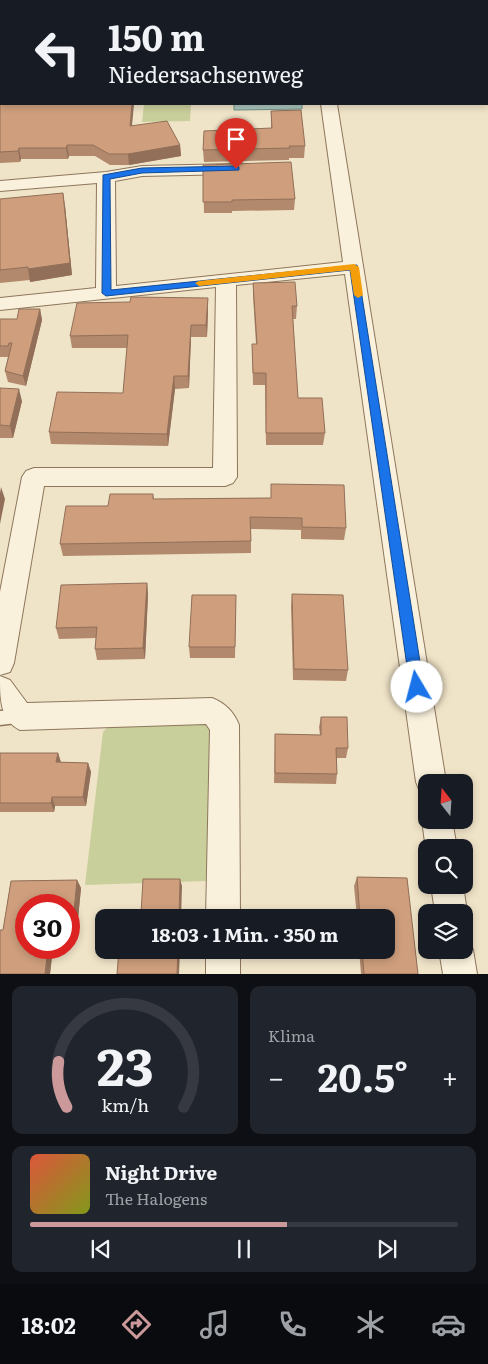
<!DOCTYPE html>
<html lang="de">
<meta charset="utf-8">
<style>
body{margin:0;font-family:Literata,serif;background:#20242c;color:#f1f3f6;height:100vh;display:flex;flex-direction:column;font-size:19px;white-space:nowrap}
*{box-sizing:border-box;margin:0}
p{font-size:16px;color:#9ea1a6}
.icon{flex:none;width:28px;height:28px;fill:none;stroke:currentColor;stroke-width:2;stroke-linecap:round;stroke-linejoin:round}
.map{position:relative;height:974px;overflow:hidden}
.sheet{display:flex;flex-direction:column;gap:12px;padding:12px;background:#0d0f14;flex:1}
.sheet>*{flex:none}
.hud{position:absolute;left:0px;top:0px;width:489px;height:105px;box-shadow:0 2px 8px #0003;background:#171b24;color:#f1f3f6;overflow:hidden}
.needle{width:32px;rotate:343deg}
.controls{position:absolute;left:418px;top:774px;display:grid;gap:10px}
.controls a{display:grid;place-items:center;width:55px;height:55px;border-radius:10px;background:#171b24;box-shadow:0 2px 8px #0003;font-size:25px}
.speed{position:absolute;left:15px;top:894px;display:flex;gap:10px;font-size:25px;font-weight:700;text-align:center}
.speed>*{display:grid;place-content:center;width:65px;height:65px;border-radius:50%;background:#171b24;box-shadow:0 2px 8px #0003;line-height:1}
.speed .limit{border:8px solid #d22;background:#fff;color:#111}
.pin{position:absolute;display:grid;place-items:center;width:42px;height:42px;color:#fff;margin:-51px -21px;border-radius:50% 50% 50% 0;rotate:-45deg;box-shadow:0 0 5px #0007}
.pin .icon{rotate:45deg}
.me{position:absolute;width:55px;margin:-28px;rotate:352deg;stroke-linejoin:round;filter:drop-shadow(0 0 4px #0008)}
.turn{display:flex;align-items:center;gap:18px;height:105px;padding:0 25px;font-size:22px}
.turn .icon{width:65px;height:65px;stroke-width:2.5}
.turn b{display:block;font-size:35px;line-height:42px}
.big{font-size:38px;font-weight:700;line-height:1.1}
.sheet .card{flex:1;display:flex;flex-direction:column;justify-content:center;gap:8px;min-width:0;padding:0 18px;border-radius:10px;background:#20242c}
.sheet .dial{align-items:center;gap:0}
.dial svg{height:130px;overflow:visible;fill:none;stroke:#363941;stroke-width:7;stroke-linecap:round;text-anchor:middle}
.dial text{fill:#f1f3f6;stroke:none}
.song{display:flex;align-items:center;gap:15px}
.cover{width:60px;height:60px;border-radius:8px;background:linear-gradient(135deg,hsl(10 70% 55%),hsl(70 70% 35%))}
.played{height:5px;border-radius:2px;background:linear-gradient(90deg,#cc999b 60%,#363941 60%)}
.keys{display:flex;justify-content:space-around;direction:ltr}
.heat{display:flex;justify-content:space-between;align-items:center;font-size:28px;direction:ltr}
.sheet .tiles{flex:1;display:grid;gap:12px;grid-template-columns:1fr 1fr}
.card:last-child{grid-column:span 2}
.trip{position:absolute;left:95px;top:909px;width:300px;height:50px;border-radius:10px;background:#171b24;box-shadow:0 2px 8px #0003;font-weight:700;line-height:50px;text-align:center}
.dock{display:flex;height:80px;justify-content:space-around;align-items:center;background:#090b0e;color:#9ea1a6}
.dock .icon{width:35px;height:35px}
.dock .active{color:#cc999b}
.dock b{font-size:22px;color:#f1f3f6}
.map>svg:first-child{display:block}
.green{fill:#c9cf9b}
.water{fill:#a9c4bc;stroke:#6f938a}
.lines{fill:none;stroke-linecap:round;stroke-linejoin:round}
.lane-casing{stroke:#8d765c;stroke-width:3}
.street-casing{stroke:#8d765c;stroke-width:2}
.lane{fill:#faf1dc;fill-rule:evenodd}
.street{fill:#faf1dc;fill-rule:evenodd}
.wall{fill:#b2896c}
.shaded-wall{fill:#916f58}
.building{fill:#cf9f7d;stroke:#916f58}
.route{fill:#1a73e8;stroke:#114b97}
.slow{fill:#f59e0b}
</style>
<div class="map">
<svg width="488" height="974" viewBox="0 0 488 974">
<rect width="100%" height="100%" fill="#f0e4c8"/>
<path class="green" d="M144,104H191L190,121L142,122Z
M207,721L213,727L206,881L85,885L103,732L110,724Z"/>
<path class="water" d="M234,104H302V109L234,110Z"/>
<g class="lines">
<g class="lane-casing">
<path id="lane" d="M20,710L25,712L28,717L25,722L0,725V711Z"/>
</g>
<g class="street-casing">
<path id="street" d="M307,0H321V1H308Z
M0,16H1V24H0Z
M321,104H337L446,782H426V795L420,792L416,782L345,274L236,285L237,477L233,483L225,486H44L14,663L10,672L0,675V592L22,477L26,471L34,468H213L216,287L0,310V298L96,288L97,183L0,191V181L106,172L142,166L235,164L241,165L243,169L241,173L235,174L142,176L115,181L116,286L343,262Z
M0,676L10,680L27,703L212,698C225,703 234,712 239,725L240,918H206L210,730L206,724L20,730C0,720 0,699 0,676Z
M426,809V820H452L457,848H426V850L422,820Z
M431,885H463L467,912L464,921V912H435Z
M464,936L468,938L473,950L477,974H443L439,950H464Z
M206,950H240V974H206Z"/>
</g>
<use href="#lane" class="lane"/>
<use href="#street" class="street"/>
</g>
<path class="wall" d="M0,44H1V104L132,126L180,145L181,156L129,165H110L95,156H69L68,159H21L20,162L0,163V95H1V94H0Z
M271,111L305,146L304,158H289V160L204,162L203,150L271,129Z
M203,165L295,199L294,210L232,211V213H204Z
M0,199L65,206L72,275L30,282V280L0,283Z
M253,283L297,306L296,319H293L298,398L325,433L323,445H266L265,385H253L252,344H256L253,296Z
M208,298V310L207,337H191L189,388L175,389L168,446L51,444L49,432L123,393L127,348H72L70,336L130,302Z
M40,309L42,320L26,386L8,382L5,371L8,357H0V319H17Z
M0,388L22,401L13,438H0Z
M153,494L154,499L270,498L346,528L344,540L301,539V530L251,529V553L63,556L60,544L108,506Z
M147,583L148,595L145,659L97,660L95,649L96,638L59,639L56,628Z
M292,594L348,670L346,681L293,680L291,606Z
M236,595L235,658H190L189,647Z
M321,717L348,748L346,758H337V774L336,784L274,783L275,734L320,735L319,727Z
M0,753H58L61,762L88,763L91,772L86,806H55L54,812H0Z
M357,877L407,878L418,974H361L359,950H386V918H357L354,886Z
M77,880L81,888L78,919H69V905H26V948H53L50,974H0V930H3L11,881Z"/>
<path class="shaded-wall" d="M132,104H134L131,137L130,126Z
M67,145L69,156L68,159L66,148Z
M180,145L181,156L129,165L128,154Z
M19,148L21,159L20,162L18,151Z
M63,193L65,206L72,275L30,282L28,269Z
M208,298V310L207,337L206,325Z
M40,309L42,320L26,386L23,376Z
M191,325V337L189,388L188,376Z
M174,376L175,389L168,446L167,434Z
M19,389L22,401L13,438L10,426Z
M1,487L5,499L0,524V493Z
M147,583L148,595L145,659L143,648Z
M58,753L61,763L56,762Z
M88,763L91,772L86,806L83,797Z
M52,797L55,806L54,812L51,803Z
M180,879L182,886L181,918H179Z
M77,880L81,888L78,919L74,911Z
M48,948H53L50,974H45Z
M178,950H180L179,974H177Z"/>
<path class="building" d="M55,0H294V1H49Z
M0,44H1V82L0,83Z
M0,95H1V104H132L130,126L167,121L180,145L128,154H109L93,145H67L66,148H19L18,151L0,152Z
M301,110L305,146H289L290,148L203,150L204,131L272,128L271,111Z
M291,162L295,199L232,200V202H203V165Z
M63,193L70,263L28,269V267L0,270V199Z
M295,282L297,306H292L298,398H322L325,433H266V373H253L252,344H257L253,283Z
M131,297L208,298L206,325H191L188,376H174L167,434L49,432L57,392L123,393L128,335L70,336L77,303L130,302Z
M19,309H40L23,376L5,371L12,343H9L8,346H0V319H17Z
M0,388L19,389L10,426L0,425Z
M271,484L344,485L346,528L302,527V518L250,517L251,541L60,544L66,506H108L110,494H153V499L271,498Z
M147,583L143,648L95,649L97,627L56,628L61,585Z
M292,594L343,595L348,670L294,669Z
M192,595H236L235,647H189Z
M321,717H347L348,748H336L337,774L275,773V734L321,735Z
M0,753H58L56,762L88,763L83,797H52L51,803H0Z
M357,877L407,878L418,974H364L362,950H386V918H360Z
M143,879H180L179,918H121L122,914H141Z
M77,880L74,911H69V905H26V948H48L45,974H0V930H3L11,881Z
M119,950H178L177,974H117Z"/>
<path class="route" d="M236,166L239,167V170L142,173L110,179L111,290L357,265L424,687L422,691L417,693L412,691L410,687L350,270L106,296L102,293L103,175L142,168Z"/>
<path class="slow" d="M354,264L359,267L363,295L358,298L354,295L350,270L199,286L195,283L199,281Z"/>
</svg>
<div class="controls">
<a><svg class="needle" viewBox="-14 -14 28 28"><path d="M0-13l5 13h-10z" fill="#e53935"/><path d="M0 13l5-13h-10z" fill="#9ea1a6"/></svg></a>
<a><svg class="icon" aria-label="search" viewBox="0 0 24 24"><circle cx="10" cy="10" r="6"/><path d="M15 15l6 6"/></svg></a>
<a><svg class="icon" aria-label="layers" viewBox="0 0 24 24"><path d="M12 4l9 5-9 5-9-5zM3 14l9 5 9-5"/></svg></a>
</div>
<div class="speed"><div class="limit">30</div></div>
<div class="pin" style="left:236px;top:169px;background:#d93025"><svg class="icon" aria-label="arrive" viewBox="0 0 24 24"><path d="M6 21V4h12l-3 4 3 4H6"/></svg></div>
<svg class="me" style="left:417px;top:687px" viewBox="-20 -20 40 40"><circle r="19" fill="#fff"/><path d="M0-13L10 11 0 6-10 11z" fill="#1a73e8"/></svg>
<div class="trip">18:03 · 1 Min. · 350 m</div>
<div class="hud">
<div class="turn"><svg class="icon" aria-label="left" viewBox="0 0 24 24"><path d="M17 20v-9H6M10 6l-5 5 5 5"/></svg><div><b>150 m</b>Niedersachsenweg</div></div>
</div>
</div>
<section class="sheet">
<div class="tiles">
<div class="card dial"><svg viewBox="0 0 100 80">
<path d="M14 69A42 42 0 1 1 86 69"/>
<path d="M14 69A42 42 0 0 1 9 41" stroke="#cc999b"/>
<text x="50" y="56" font-size="32" font-weight="700">23</text>
<text x="50" y="72" font-size="11">km/h</text>
</svg></div>
<div class="card"><p>Klima</p>
<div class="heat"><a>−</a><b class="big">20.5°</b><a>+</a></div>
</div>
<div class="card">
<div class="song"><i class="cover"></i><div><b>Night Drive</b><p>The Halogens</p></div></div>
<div class="played"></div>
<div class="keys"><svg class="icon" aria-label="previous" viewBox="0 0 24 24"><path d="M18 5L8 12l10 7zM5 5v14"/></svg><svg class="icon" aria-label="pause" viewBox="0 0 24 24"><path d="M8 5v14M16 5v14"/></svg><svg class="icon" aria-label="next" viewBox="0 0 24 24"><path d="M6 5l10 7-10 7zM19 5v14"/></svg></div>
</div>
</div>
</section>
<nav class="dock">
<b>18:02</b>
<svg class="icon active" aria-label="directions" viewBox="0 0 24 24"><path d="M12 3l9 9-9 9-9-9zM9 14v-3h6M13 9l2 2-2 2"/></svg>
<svg class="icon" aria-label="music" viewBox="0 0 24 24"><path d="M9 18V5l10-2v13"/><circle cx="6" cy="18" r="3"/><circle cx="16" cy="16" r="3"/></svg>
<svg class="icon" aria-label="phone" viewBox="0 0 24 24"><path d="M5 4h4l2 5-3 2q2 4 5 5l2-3 5 2v4C11 20 4 13 5 4z"/></svg>
<svg class="icon" aria-label="climate" viewBox="0 0 24 24"><path d="M12 3v18M4 7l16 10M4 17L20 7"/></svg>
<svg class="icon" aria-label="car" viewBox="0 0 24 24"><path d="M5 17H2v-5l4-1 3-4h7l3 4 3 1v5h-3M9 17h6M6 11h13"/><circle cx="7" cy="17" r="2"/><circle cx="17" cy="17" r="2"/></svg>
</nav>
